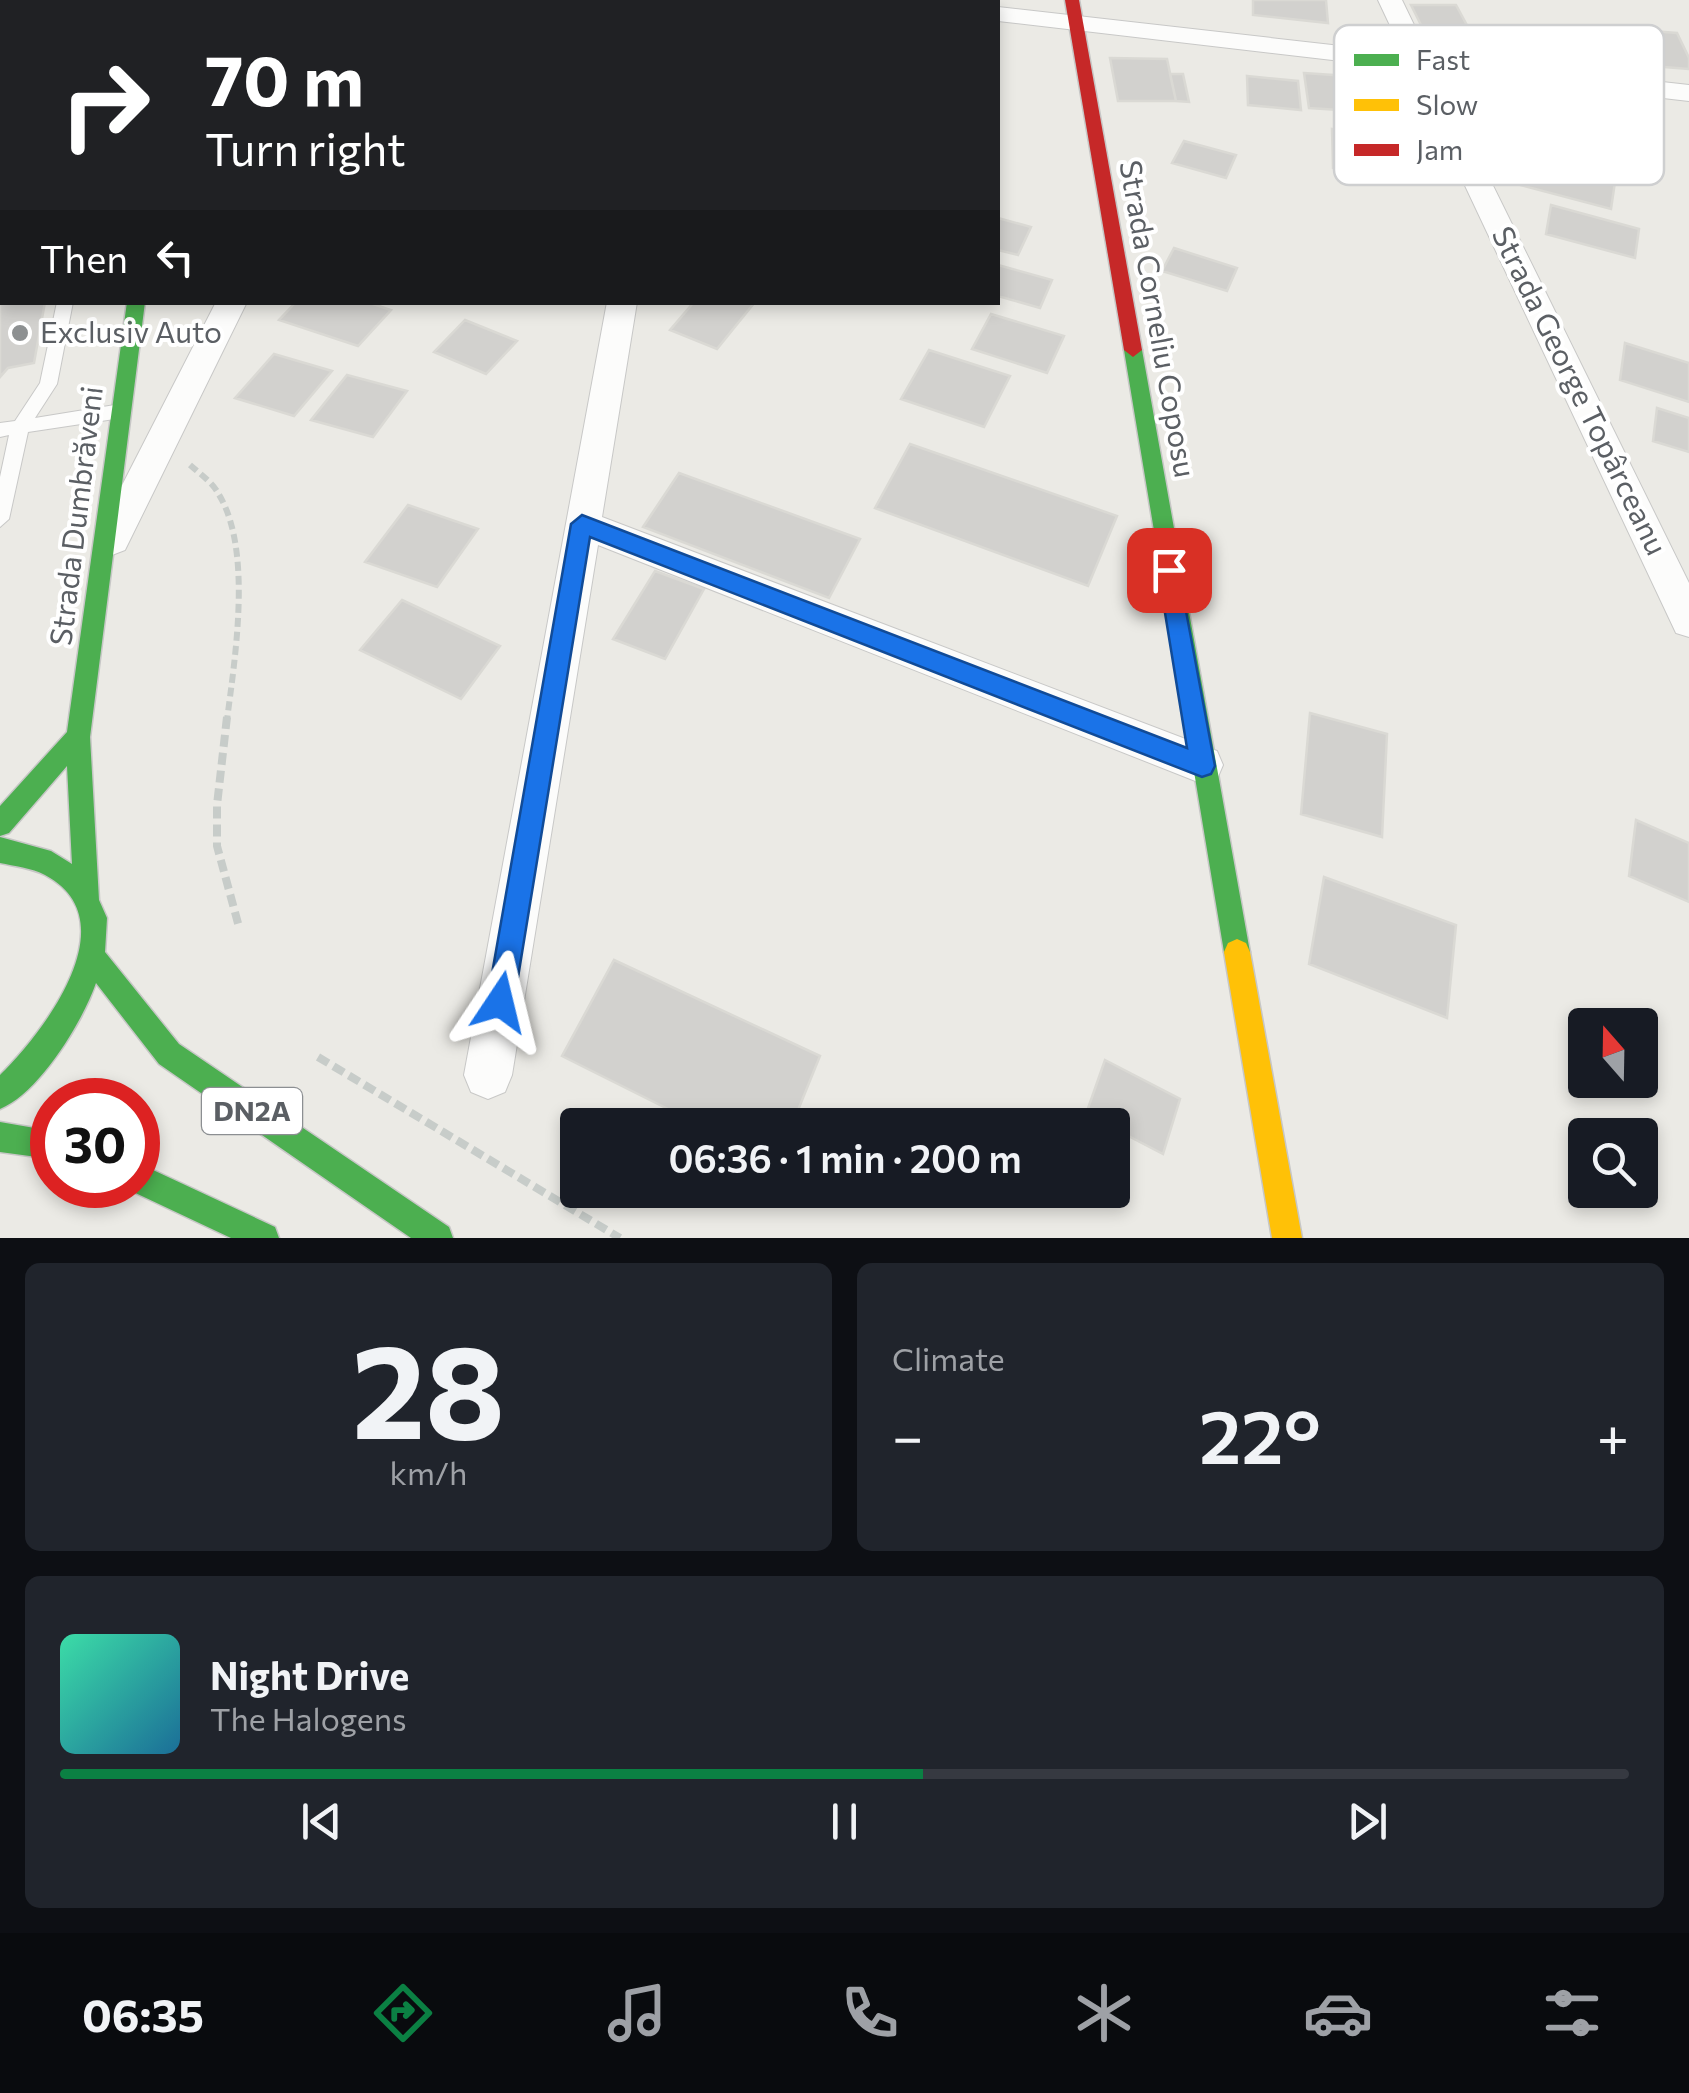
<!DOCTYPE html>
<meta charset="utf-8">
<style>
body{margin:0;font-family:Commissioner,sans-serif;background:#20242c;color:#f1f3f6;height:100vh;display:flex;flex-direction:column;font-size:38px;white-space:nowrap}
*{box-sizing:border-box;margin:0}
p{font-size:32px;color:#9ea1a6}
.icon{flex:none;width:55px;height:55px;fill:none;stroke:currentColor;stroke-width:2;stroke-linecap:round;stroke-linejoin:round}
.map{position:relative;height:1238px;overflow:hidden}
.drawer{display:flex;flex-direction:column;gap:25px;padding:25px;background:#0d0f14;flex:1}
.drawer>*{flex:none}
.hud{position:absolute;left:0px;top:0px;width:1000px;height:305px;box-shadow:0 5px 15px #0003;background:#202124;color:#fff;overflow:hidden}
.needle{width:65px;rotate:340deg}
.controls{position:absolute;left:1568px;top:1008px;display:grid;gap:20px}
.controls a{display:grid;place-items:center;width:90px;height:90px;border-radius:10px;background:#171b24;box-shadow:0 5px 15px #0003;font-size:50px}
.speed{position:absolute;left:30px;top:1078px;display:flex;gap:20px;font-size:50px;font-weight:700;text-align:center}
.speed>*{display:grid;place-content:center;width:130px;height:130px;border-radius:50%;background:#171b24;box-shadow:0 5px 15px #0003;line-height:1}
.speed .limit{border:15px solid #d22;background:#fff;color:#111}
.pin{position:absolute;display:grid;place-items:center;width:85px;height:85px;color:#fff;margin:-42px;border-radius:20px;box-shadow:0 5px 15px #0006}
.me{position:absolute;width:110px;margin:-55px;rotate:10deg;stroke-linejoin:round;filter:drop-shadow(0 0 8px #0008)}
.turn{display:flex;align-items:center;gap:35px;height:210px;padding:0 40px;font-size:45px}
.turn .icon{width:130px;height:130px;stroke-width:2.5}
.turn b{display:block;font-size:70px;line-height:85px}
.then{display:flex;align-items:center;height:95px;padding:0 40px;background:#0003;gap:20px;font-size:38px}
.big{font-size:75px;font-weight:600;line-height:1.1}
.drawer .widget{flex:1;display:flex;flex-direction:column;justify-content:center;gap:15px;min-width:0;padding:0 35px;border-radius:15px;background:#20242c}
.drawer .dial{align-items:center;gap:0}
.dial b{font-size:130px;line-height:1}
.song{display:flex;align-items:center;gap:30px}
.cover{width:120px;height:120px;border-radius:15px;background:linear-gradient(135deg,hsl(160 70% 55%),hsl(200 70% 35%))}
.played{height:10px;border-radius:5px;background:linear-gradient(90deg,#0b8043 55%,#363941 55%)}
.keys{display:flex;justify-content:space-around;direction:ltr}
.heat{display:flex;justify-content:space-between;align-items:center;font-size:55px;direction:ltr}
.drawer .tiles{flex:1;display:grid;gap:25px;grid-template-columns:1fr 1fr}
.widget:last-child{grid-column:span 2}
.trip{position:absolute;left:560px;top:1108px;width:570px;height:100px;border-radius:10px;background:#171b24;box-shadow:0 5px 15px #0003;font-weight:600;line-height:100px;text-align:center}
.menu{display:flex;height:160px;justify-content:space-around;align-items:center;background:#090b0e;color:#9ea1a6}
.menu .icon{width:70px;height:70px}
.menu .selected{color:#0b8043}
.menu b{font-size:45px;color:#f1f3f6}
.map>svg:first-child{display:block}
.building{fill:#d2d1ce;stroke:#dad9d4;stroke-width:2.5}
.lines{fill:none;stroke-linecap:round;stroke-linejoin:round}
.lane-casing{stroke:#c8c8c7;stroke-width:2}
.street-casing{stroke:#c8c8c7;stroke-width:2}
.fast-casing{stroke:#c7c7c6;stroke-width:3}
.slow-casing{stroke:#c7c7c6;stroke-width:3}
.jam-casing{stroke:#c7c7c6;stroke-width:3}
.path-far1{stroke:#c7ccc9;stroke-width:6;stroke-dasharray:9 5;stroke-linecap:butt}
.path{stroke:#c7ccc9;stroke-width:8;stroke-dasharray:12 6;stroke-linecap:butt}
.lane{fill:#fcfcfb;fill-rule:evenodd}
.street{fill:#fcfcfb;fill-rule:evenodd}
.fast{fill:#4caf50;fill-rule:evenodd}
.slow{fill:#ffc107;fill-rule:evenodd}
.jam{fill:#c62828;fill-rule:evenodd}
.route{fill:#1a73e8;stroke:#114b97;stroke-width:2.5}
.poi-dot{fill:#8d9091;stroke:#fff;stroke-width:4}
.labels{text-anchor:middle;stroke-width:8;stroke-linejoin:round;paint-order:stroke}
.shield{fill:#fff;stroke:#8c8f92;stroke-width:2.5}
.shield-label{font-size:28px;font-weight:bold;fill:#5b5f64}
.street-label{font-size:30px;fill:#5b5f64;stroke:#fff}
.poi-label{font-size:30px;fill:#5b5f64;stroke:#fff;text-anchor:start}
.key{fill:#fff;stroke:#cecfd0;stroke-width:2.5}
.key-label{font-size:28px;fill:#5b5f64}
</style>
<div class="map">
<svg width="1689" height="1238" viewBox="0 0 1689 1238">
<rect width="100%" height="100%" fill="#ebeae5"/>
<path class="building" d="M1253,0H1326L1328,23L1253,15Z
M1411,5H1456L1476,42L1429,41Z
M1624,29L1677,33L1689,58V69L1639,65Z
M1110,58L1167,59L1176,101H1118Z
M1304,73L1348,76L1354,111L1309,108Z
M1170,74H1183L1189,102L1176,101Z
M1247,76L1298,81L1301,110L1248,105Z
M1332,129L1390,136L1393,176L1333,168Z
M1184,141L1236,155L1226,178L1172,163Z
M1519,157L1615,182L1611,209L1513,183Z
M1551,205L1639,229L1635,258L1546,234Z
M998,218L1031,227L1018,255L998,250Z
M1174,248L1237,268L1227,291L1162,271Z
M998,265L1052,280L1040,308L998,296Z
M0,300L45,302L34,363L8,368L0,377Z
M296,302H367L391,310L358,346L279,320Z
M694,302H755L717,349L670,330Z
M991,314L1064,336L1047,373L972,349Z
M465,320L517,341L486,374L434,352Z
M1625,343L1689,363V402L1620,380Z
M929,350L1010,376L984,427L901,399Z
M274,354L332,371L294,416L235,398Z
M347,375L407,391L373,437L311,420Z
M1657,408L1689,418V452L1653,441Z
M910,444L1117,516L1088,586L875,508Z
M679,473L860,539L829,598L643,527Z
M408,505L478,529L437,587L365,562Z
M655,571L704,589L665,659L613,639Z
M402,600L500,646L461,699L360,650Z
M1310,713L1387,734L1382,837L1301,814Z
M1636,820L1689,843V902L1629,876Z
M1324,877L1456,925L1447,1018L1309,964Z
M614,960L820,1056L792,1125H700L562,1056Z
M1105,1060L1180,1099L1163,1154L1086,1114Z"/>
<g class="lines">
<g class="lane-casing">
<path id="lane" d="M0,264H2V274H0Z
M57,302H73L57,384L35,418L121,404L130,411L121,418L28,432L9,519L0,527V477L9,435L0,437V423L15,421L40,383Z"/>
</g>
<g class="street-casing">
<path id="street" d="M861,0H906L907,2H863Z
M1378,0H1402L1429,56L1689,85V101L1437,72L1689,583V637L1676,633L1410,69L998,21V7L1403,53Z
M216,302H247L125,550L112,555L99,550L94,540Z
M607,302H637L602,517L1217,751L1223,765L1217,779L1203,784L598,545L512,1075L505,1092L488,1099L471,1092L464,1075Z"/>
</g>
<g class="fast-casing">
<path id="fast" d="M127,302H145L90,737L99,900L107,918L105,952L179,1044L449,1227L453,1238H411L159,1064L96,983C82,1023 39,1093 0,1109V1075C44,1032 130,920 45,875C32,868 14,866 0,863V837L51,851L72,864L67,766L9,833L0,836V806L67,732Z
M1133,343L1142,350L1250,952L1246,961L1237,965L1228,961L1224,952L1124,350Z
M0,1122L52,1131V1159L0,1152Z
M138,1163L275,1227L279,1238H231L127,1189L126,1185H138Z"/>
</g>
<g class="slow-casing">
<path id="slow" d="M1237,939L1246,943L1250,952L1302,1238H1272L1224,952L1228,943Z"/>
</g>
<g class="jam-casing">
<path id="jam" d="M1065,0H1079L1142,350L1133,357L1124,350Z"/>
</g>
<path class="path-far1" d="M190,465C199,473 212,482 218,493C253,549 235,657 227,720"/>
<path class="path" d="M227,717L217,805V846L239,927
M318,1057L620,1238"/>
<use href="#lane" class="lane"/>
<use href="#street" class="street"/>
<use href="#fast" class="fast"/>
<use href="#slow" class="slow"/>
<use href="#jam" class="jam"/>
</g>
<path class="route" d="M582,515L1187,748L1158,570L1161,563H1177L1215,766L1211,774L1202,777L590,537L514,1002L510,1011L500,1015L491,1011L487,1002L571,524Z"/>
<circle class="poi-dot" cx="20" cy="333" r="10"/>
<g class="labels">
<rect class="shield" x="202" y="1088" width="100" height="46" rx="8"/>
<g class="shield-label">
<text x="252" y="1121">DN2A</text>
</g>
<g class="street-label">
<text transform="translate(1157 319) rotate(80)" y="10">Strada Corneliu Coposu</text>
<text transform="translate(1579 391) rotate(64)" y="10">Strada George Topârceanu</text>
<text transform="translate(77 516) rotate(-83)" y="10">Strada Dumbrăveni</text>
</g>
<g class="poi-label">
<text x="40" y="343">Exclusiv Auto</text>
</g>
</g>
<rect x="1334" y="25" width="330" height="160" rx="15" class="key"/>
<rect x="1354" y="54" width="45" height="12" fill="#4caf50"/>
<rect x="1354" y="99" width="45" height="12" fill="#ffc107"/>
<rect x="1354" y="144" width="45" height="12" fill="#c62828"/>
<g class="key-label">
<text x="1416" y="70">Fast</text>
<text x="1416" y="115">Slow</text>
<text x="1416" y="160">Jam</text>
</g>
</svg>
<div class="controls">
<a><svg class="needle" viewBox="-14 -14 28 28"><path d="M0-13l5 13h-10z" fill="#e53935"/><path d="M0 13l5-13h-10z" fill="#9ea1a6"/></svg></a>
<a><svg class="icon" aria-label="search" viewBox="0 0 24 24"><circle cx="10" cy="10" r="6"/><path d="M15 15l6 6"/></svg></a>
</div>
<div class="speed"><div class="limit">30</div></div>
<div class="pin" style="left:1169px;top:570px;background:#d93025"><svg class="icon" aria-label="arrive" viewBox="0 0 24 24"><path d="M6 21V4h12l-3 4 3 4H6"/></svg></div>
<svg class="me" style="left:500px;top:1002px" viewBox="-20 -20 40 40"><path d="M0-17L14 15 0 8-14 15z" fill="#1a73e8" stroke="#fff" stroke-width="4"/></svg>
<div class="trip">06:36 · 1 min · 200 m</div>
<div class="hud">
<div class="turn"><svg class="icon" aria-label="right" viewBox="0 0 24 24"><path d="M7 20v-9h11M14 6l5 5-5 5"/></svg><div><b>70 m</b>Turn right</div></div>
<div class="then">Then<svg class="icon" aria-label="left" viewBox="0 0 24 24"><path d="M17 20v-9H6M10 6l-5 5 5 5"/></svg></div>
</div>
</div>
<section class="drawer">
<div class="tiles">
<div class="widget dial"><b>28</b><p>km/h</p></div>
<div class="widget"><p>Climate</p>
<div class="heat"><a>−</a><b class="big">22°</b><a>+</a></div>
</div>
<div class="widget">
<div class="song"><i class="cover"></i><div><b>Night Drive</b><p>The Halogens</p></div></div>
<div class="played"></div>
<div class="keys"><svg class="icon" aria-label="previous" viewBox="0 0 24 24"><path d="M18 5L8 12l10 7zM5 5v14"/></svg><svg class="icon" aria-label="pause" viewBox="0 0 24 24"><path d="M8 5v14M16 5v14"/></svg><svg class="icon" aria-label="next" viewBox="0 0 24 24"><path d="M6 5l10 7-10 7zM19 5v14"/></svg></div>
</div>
</div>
</section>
<nav class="menu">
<b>06:35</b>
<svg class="icon selected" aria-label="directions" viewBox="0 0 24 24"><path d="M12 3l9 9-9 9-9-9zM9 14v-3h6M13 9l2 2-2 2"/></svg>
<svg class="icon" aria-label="music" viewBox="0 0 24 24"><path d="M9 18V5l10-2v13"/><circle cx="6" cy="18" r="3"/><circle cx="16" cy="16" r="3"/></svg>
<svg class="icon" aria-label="phone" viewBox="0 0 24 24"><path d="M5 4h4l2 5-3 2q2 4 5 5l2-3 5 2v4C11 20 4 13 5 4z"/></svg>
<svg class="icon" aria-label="climate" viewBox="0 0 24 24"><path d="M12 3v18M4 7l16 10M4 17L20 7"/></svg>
<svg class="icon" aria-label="car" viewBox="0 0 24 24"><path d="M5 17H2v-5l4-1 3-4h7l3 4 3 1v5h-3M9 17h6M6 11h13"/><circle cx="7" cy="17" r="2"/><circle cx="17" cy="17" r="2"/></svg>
<svg class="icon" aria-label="filters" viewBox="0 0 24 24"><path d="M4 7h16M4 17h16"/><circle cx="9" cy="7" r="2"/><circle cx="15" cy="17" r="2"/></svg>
</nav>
